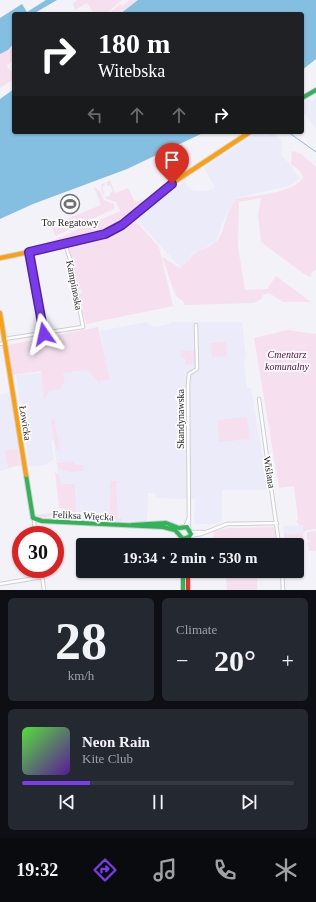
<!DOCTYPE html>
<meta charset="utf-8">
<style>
body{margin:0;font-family:"Times New Roman",serif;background:#242831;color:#f1f3f6;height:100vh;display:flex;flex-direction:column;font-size:15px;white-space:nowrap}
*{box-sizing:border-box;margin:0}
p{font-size:13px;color:#9ea1a6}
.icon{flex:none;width:22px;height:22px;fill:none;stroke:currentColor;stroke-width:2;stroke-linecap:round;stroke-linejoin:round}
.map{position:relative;height:590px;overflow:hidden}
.details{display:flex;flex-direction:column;gap:8px;padding:8px;background:#0d0f14;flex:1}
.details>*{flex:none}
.hud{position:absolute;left:12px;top:12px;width:292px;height:122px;border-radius:4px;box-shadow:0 1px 3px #0004;background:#202124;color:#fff;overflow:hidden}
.speed{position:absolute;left:12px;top:526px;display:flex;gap:8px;font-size:20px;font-weight:700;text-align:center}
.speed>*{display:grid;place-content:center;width:52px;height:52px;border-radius:50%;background:#171b24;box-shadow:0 1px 3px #0004;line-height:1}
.speed .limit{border:6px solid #d22;background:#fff;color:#111}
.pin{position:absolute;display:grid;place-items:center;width:34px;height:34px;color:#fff;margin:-41px -17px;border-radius:50% 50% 50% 0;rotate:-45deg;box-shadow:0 0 4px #0007}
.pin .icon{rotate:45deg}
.me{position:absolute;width:44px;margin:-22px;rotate:349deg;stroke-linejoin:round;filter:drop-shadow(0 0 3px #0008)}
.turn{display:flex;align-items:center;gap:14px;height:84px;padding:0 20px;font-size:18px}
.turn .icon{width:52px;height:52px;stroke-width:2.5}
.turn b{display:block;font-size:28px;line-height:34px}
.lanes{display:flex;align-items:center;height:38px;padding:0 20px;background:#0003;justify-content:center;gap:20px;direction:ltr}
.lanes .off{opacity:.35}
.big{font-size:30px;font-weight:600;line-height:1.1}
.details .card{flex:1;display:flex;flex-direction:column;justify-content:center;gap:6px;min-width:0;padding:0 14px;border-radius:6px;background:#242831}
.details .dial{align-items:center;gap:0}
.dial b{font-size:52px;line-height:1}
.song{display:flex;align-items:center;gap:12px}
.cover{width:48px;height:48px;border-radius:6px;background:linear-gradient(135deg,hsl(110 70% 55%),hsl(270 70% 35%))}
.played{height:4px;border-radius:2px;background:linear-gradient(90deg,#7c3aed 25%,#363941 25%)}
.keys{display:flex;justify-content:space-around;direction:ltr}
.heat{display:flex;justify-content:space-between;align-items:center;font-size:22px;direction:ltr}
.details .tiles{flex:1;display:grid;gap:8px;grid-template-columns:1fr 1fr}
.card:last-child{grid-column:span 2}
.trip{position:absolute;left:76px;top:538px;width:228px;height:40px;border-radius:4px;background:#171b24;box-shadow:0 1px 3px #0004;font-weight:600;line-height:40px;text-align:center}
.tabs{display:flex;height:64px;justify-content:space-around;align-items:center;background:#090b0e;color:#9ea1a6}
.tabs .icon{width:28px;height:28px}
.tabs .active{color:#7c3aed}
.tabs b{font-size:18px;color:#f1f3f6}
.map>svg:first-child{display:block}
.built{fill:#ecebfa}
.green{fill:#f6e0ef}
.water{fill:#84bee0}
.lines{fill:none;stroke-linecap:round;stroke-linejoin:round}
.stream{stroke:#84bee0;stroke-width:1}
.street-casing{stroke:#ceced4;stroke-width:4.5}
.fast-casing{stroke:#ceced4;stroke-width:6}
.slow-casing{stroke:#ceced4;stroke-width:6}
.jam-casing{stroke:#ceced4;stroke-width:6}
.street{stroke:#fdfdfe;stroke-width:2.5}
.fast{stroke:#30b455;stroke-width:4}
.slow{stroke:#ff9f0a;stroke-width:4}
.jam{stroke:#e5322d;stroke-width:4}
.route-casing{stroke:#51269a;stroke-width:10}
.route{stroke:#7c3aed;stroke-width:7}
.labels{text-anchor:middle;stroke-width:3.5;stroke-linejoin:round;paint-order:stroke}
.poi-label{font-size:10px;fill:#2a292f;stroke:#fdfdfd}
.street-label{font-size:10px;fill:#2a292f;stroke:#fdfdfd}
.park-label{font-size:10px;font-style:italic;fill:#5e0344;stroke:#fdfdfd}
</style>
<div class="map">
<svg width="316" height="590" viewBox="0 0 316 590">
<rect width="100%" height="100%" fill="#f2f2f8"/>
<path class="built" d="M316,98V128L302,111V104L308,100L313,101Z
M258,132H261L264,136L273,132L282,142L281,155L291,165L299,179L289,186L237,198L227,213L216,241L199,252L192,253L185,267H180L136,219L184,181L189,188L195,191H205L215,188L204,168Z
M146,322L154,327L169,324L171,322H242L246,358L244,359L247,388H251L268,490H222V521L214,524H194L195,499L157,498L155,493H148L147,524L132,525L63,522L54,441H51L54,459L46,465L30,467L16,375L87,368L109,380L100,331Z
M10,392L21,465L0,471V395Z
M303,525V533L284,534L283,526Z"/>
<path class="green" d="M77,0H122L106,14H94L87,3L75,10L73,3Z
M130,0H138L120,14H108L120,4L122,6Z
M14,43V61L7,65L10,71L14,69V79L0,88V54L8,50Z
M292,151L300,153L316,167V270L312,272L311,277L304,274L261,242L258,215L261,198L239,202L238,247L245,290L267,289L276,276L311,302H283L269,293L263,295L261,299L254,303L185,305L183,301L178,298L175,294L162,257L180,268L189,260L193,254L207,248L218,240L222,232L228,213L236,199C256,195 290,194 303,178L300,171L291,164Z
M110,180L115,193L128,188L135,202L143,199L145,204C136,212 126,221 116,227C96,240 69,242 46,246L45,244L120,211L116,202L106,199L101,189L102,184L104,183L105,186L102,187L105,197L110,196V193L113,191L110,185L107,186L106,183Z
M94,187L100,191L104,200L114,204V209L55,236L51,225L101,205Z
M134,219L159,247L173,306L86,324L79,294L82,293L81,289L78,290L69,250L72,246L109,236Z
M98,327L110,380L99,381L101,385L87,370L63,373L65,382L61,389L49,391L44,400L41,371L13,375L8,345Z
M287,330L316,334V529L307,530L303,533L304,540L301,541L304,543V550L301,553L297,552V545H284V534L303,533V525H299L296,521L298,520L294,486L279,488L254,338Z
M226,342L227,356L212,357L210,343Z
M181,351H195V364L185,365V358L181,357Z
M54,417L60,451L55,446L51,422Z
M247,417L250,439L219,442L217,420Z
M18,449L20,465L8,468L5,450Z
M74,461L75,465H83V471L71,472L59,469L57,463Z
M55,472L59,475L61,484H75L76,519L55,516L38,518L35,513L36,515L59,512L60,515L63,514V508H59Z
M110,481H118L116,484L118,518H122L121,521L110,519Z
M273,527L275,529L277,545L204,543L213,539L214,531L228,528Z
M316,531V551H309L307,543L311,541L307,540V532Z
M220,571H257V590H227L226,576H222Z"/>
<path class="water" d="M46,0H57L33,14H14V43L8,50L0,54V18L22,4L27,12Z
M138,0H316V59L302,70V14H120Z
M14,89V132H205L127,169L33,204L0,219V99Z"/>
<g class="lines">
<path class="stream" d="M288,132L316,152"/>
<g class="street-casing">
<path id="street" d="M29,252L44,334
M4,339L83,327L71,262L65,244
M0,344L5,343
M259,399L279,545
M34,519L35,535
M185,527L189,518
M189,529L188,385L189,374L197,369L196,325
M191,532H203
M190,536L201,534L227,524L277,523
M41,569L44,590
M282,571L283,590
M0,584L42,577"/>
</g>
<g class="fast-casing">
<path id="fast" d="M302,98L316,90
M26,475L33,518L42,521L163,527L175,530L183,539L189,537L191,534L187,527L179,528L166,523L132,525
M187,538V545
M183,539V545
M183,571V590"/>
</g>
<g class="slow-casing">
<path id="slow" d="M0,258L92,239L111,232L122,225L168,186L250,132
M0,313L26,475"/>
</g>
<g class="jam-casing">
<path id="jam" d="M188,571V590"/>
</g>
<use href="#street" class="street"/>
<use href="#fast" class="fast"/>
<use href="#slow" class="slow"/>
<use href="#jam" class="jam"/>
</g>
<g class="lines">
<g class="route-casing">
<path id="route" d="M44,334L29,252L105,234L122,225L172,184"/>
</g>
<use href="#route" class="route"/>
</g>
<defs>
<g id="stadium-ring" transform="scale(1)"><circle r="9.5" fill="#fdfdfd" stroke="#706f75" stroke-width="1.5"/><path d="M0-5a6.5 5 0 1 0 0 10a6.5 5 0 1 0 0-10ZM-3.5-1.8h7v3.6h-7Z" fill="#706f75"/></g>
</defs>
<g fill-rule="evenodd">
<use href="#stadium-ring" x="70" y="204"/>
</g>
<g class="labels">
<g class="poi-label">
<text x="70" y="226">Tor Regatowy</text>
</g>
<g class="street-label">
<text transform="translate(75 285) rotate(79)" y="4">Kampinoska</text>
<text transform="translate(180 419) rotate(-90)" y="4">Skandynawska</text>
<text transform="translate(26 423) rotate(81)" y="4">Łowicka</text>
<text transform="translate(270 472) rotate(81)" y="4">Wiślana</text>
<text transform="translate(83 515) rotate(3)" y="4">Feliksa Więcka</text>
</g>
<g class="park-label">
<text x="287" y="358">Cmentarz<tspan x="287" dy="12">komunalny</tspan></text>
</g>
</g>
</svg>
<div class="speed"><div class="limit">30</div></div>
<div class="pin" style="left:172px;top:184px;background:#d93025"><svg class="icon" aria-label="arrive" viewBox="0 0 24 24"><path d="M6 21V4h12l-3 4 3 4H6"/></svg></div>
<svg class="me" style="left:44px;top:334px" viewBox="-20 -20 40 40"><path d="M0-17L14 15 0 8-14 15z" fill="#7c3aed" stroke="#fff" stroke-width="4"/></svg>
<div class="trip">19:34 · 2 min · 530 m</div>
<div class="hud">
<div class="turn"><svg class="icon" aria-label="right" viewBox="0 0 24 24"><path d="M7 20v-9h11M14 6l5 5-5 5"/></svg><div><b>180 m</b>Witebska</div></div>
<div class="lanes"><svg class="icon off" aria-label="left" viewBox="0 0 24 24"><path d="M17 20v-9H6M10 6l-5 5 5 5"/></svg><svg class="icon off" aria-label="ahead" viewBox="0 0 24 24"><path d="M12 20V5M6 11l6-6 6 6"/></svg><svg class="icon off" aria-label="ahead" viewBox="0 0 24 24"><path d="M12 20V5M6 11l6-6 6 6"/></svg><svg class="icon" aria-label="right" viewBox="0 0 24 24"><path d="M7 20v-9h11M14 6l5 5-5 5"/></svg></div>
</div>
</div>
<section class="details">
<div class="tiles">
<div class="card dial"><b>28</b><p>km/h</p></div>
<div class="card"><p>Climate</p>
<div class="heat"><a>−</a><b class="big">20°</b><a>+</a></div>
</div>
<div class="card">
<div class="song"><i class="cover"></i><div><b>Neon Rain</b><p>Kite Club</p></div></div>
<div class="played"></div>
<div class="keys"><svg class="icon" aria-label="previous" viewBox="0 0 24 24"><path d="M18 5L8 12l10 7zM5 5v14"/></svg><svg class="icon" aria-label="pause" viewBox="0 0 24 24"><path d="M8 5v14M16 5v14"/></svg><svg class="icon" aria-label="next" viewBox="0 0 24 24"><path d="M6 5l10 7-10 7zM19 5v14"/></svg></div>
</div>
</div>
</section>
<nav class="tabs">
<b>19:32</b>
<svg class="icon active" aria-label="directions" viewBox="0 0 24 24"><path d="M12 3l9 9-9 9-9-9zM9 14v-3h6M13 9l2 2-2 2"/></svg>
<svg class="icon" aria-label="music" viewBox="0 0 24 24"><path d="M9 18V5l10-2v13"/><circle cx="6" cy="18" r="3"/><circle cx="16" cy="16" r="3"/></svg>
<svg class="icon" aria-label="phone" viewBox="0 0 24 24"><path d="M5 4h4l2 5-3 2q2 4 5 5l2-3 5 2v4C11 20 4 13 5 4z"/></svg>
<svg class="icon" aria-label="climate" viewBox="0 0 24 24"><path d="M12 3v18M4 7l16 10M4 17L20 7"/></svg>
</nav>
